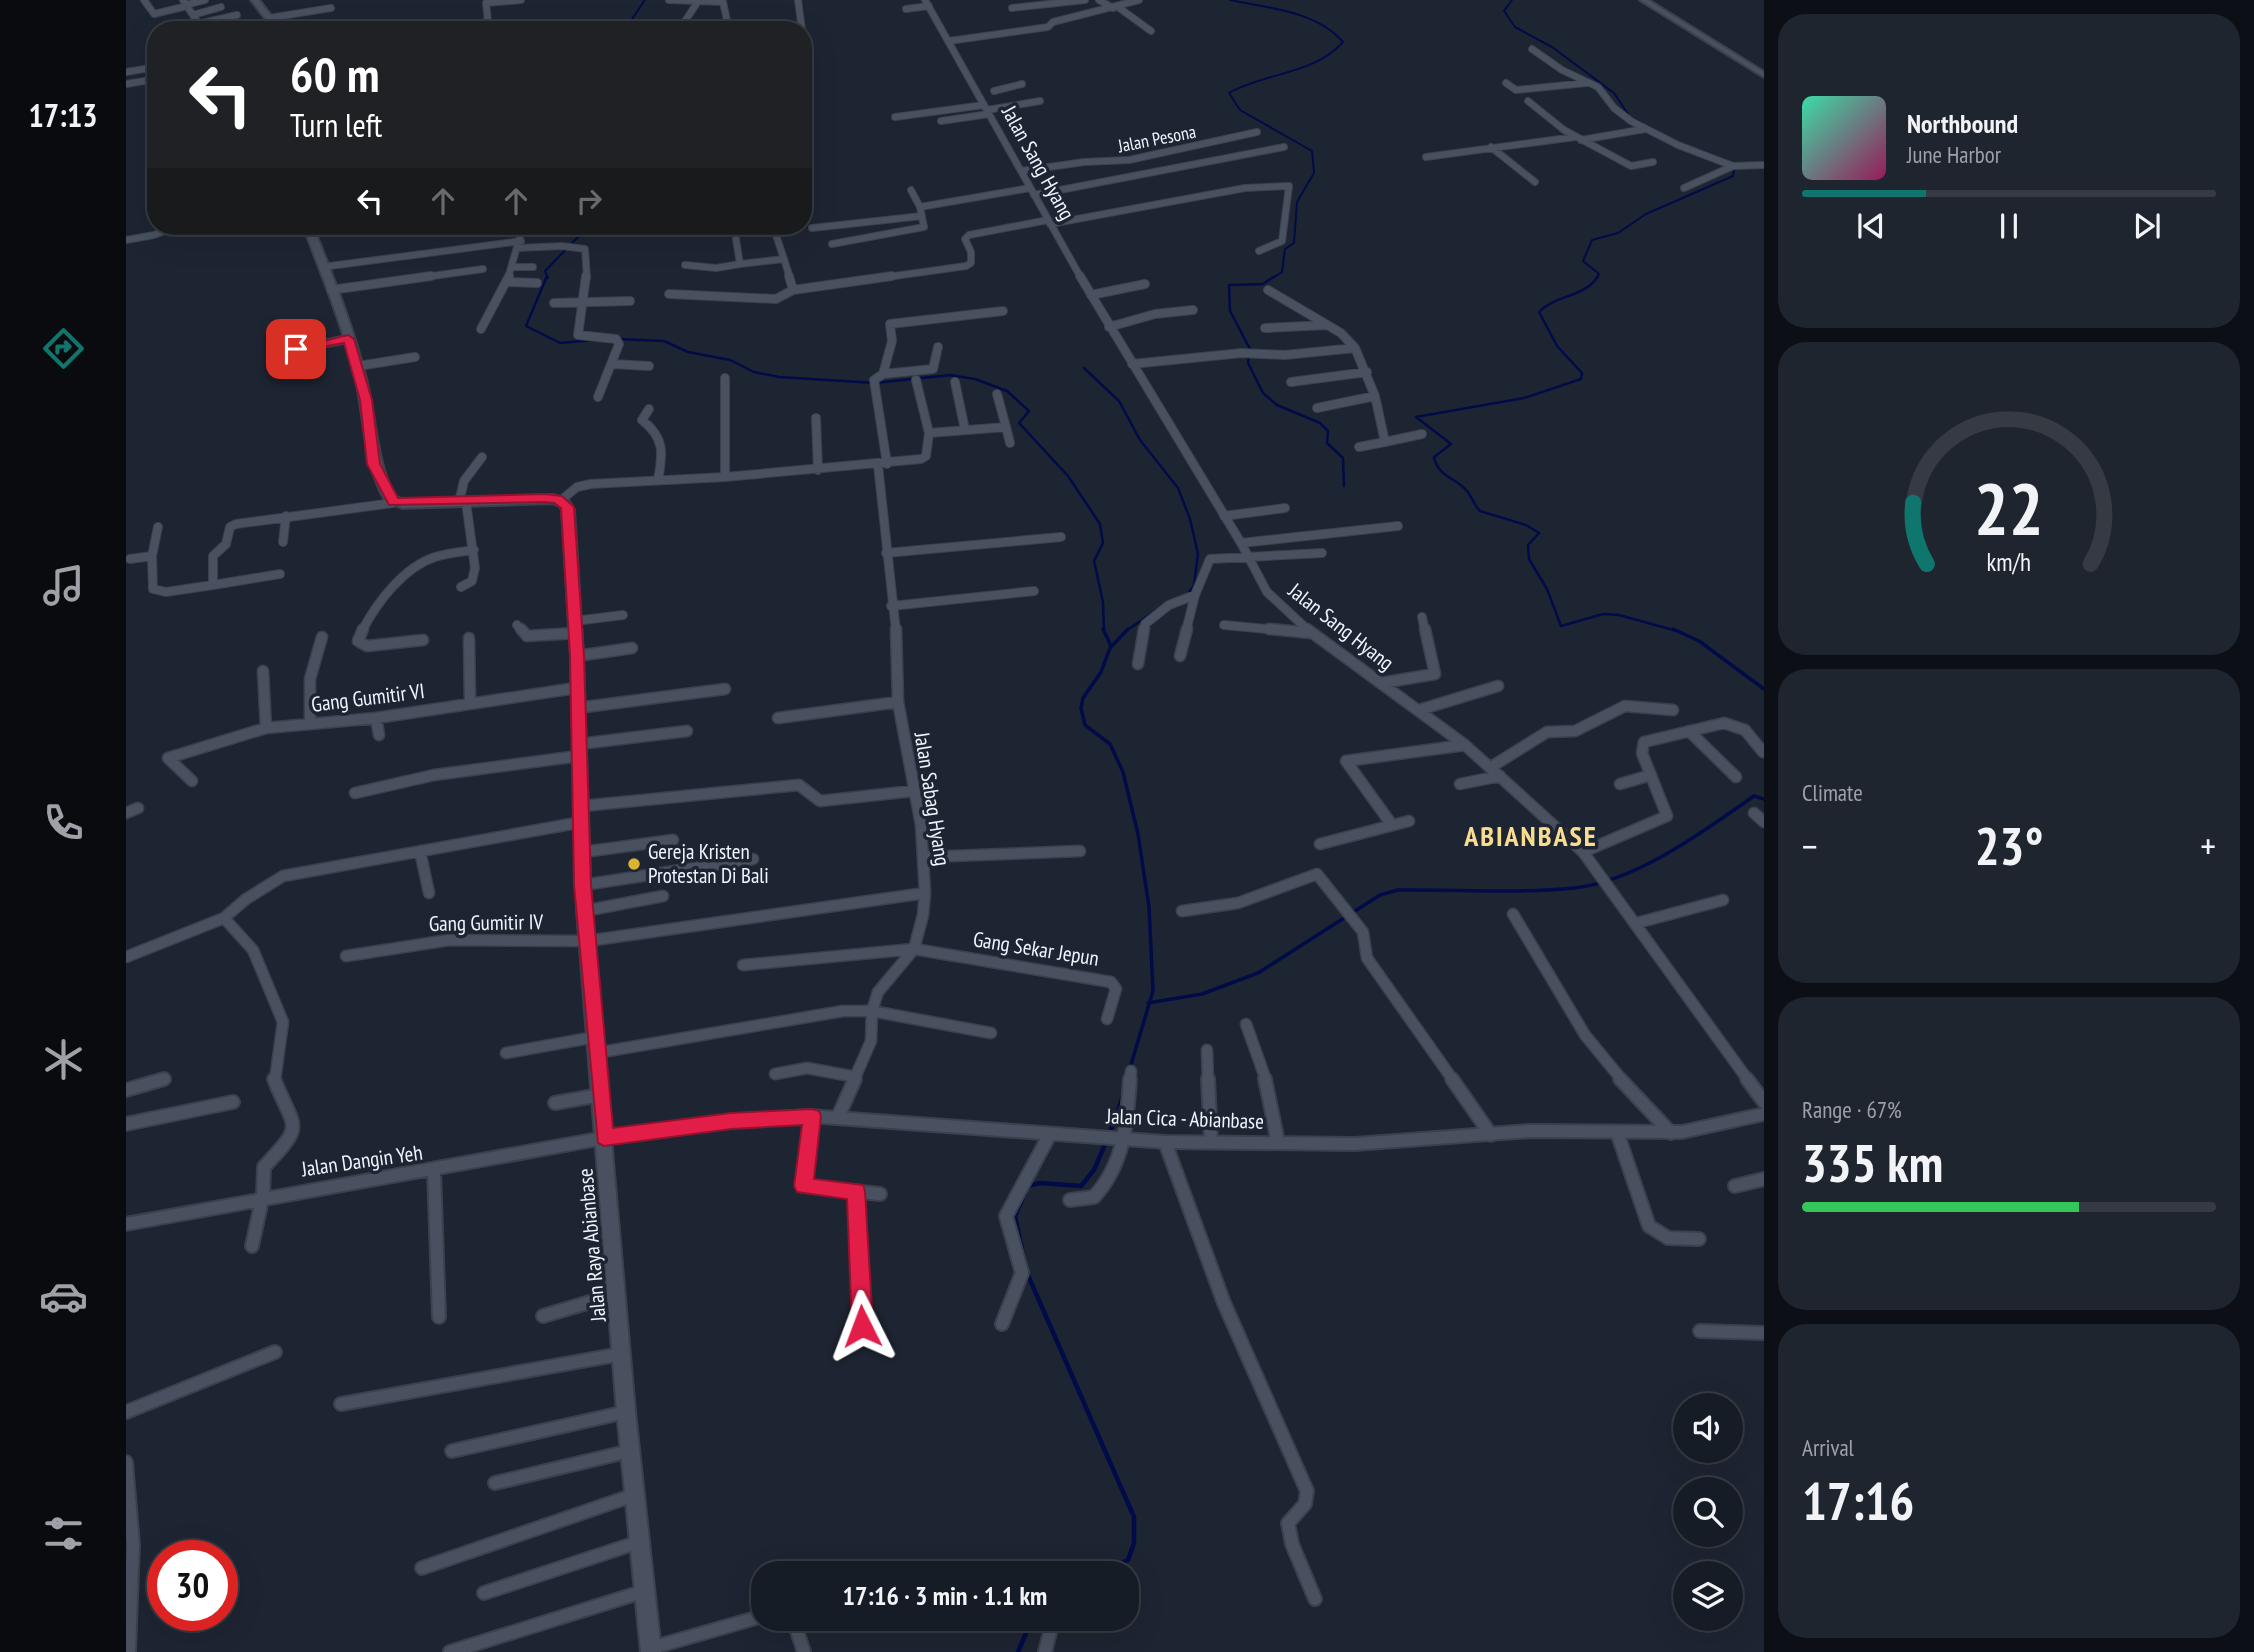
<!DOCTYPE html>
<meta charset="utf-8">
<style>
body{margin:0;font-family:"PT Sans Narrow",sans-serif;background:#1f252e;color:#f1f3f6;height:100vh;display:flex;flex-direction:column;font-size:26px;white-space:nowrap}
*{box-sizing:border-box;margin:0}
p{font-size:23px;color:#9ea1a7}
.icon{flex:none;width:38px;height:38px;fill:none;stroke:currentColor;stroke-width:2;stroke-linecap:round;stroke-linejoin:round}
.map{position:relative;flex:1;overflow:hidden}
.panel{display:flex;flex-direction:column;gap:14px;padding:14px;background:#0c0f15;width:490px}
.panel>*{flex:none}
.hud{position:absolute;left:21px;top:21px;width:665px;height:214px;border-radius:28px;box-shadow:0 7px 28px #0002,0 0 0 2px #353a43;background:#202124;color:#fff;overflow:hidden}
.buttons{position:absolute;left:1547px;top:1393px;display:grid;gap:14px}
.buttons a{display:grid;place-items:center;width:70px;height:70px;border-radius:50%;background:#161c26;box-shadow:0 7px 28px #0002,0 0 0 2px #353a43;font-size:35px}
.speed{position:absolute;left:21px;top:1540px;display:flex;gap:14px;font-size:35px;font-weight:700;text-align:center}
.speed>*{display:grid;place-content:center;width:91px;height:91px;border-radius:50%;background:#161c26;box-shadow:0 7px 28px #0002,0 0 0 2px #353a43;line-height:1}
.speed .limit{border:10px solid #d22;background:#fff;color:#111}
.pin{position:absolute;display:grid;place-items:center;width:60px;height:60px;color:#fff;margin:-30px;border-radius:14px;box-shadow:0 4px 10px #0006}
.me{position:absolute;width:77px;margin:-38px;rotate:357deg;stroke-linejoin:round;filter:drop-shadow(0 0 5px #0008)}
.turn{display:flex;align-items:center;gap:24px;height:147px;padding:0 28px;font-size:32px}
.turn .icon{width:91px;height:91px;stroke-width:2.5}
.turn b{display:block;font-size:49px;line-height:60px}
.lanes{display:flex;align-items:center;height:66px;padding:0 28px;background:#0003;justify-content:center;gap:35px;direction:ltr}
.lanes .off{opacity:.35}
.big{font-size:52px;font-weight:700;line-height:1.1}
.panel .card{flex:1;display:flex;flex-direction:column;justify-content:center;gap:10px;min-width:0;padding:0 24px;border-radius:28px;background:#1f252e}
.panel .dial{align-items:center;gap:0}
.dial svg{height:182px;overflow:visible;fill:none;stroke:#353a43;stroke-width:7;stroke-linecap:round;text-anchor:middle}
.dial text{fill:#f1f3f6;stroke:none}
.song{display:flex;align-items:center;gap:21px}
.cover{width:84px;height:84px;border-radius:10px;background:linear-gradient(135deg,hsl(160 70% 55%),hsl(330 70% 35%))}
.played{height:7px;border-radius:4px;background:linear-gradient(90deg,#0f766e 30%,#353a43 30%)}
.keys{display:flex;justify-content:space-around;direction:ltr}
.heat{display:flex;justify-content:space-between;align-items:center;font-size:38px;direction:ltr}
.charge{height:10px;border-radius:5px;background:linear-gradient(90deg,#34c759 67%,#353a43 0)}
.trip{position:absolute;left:625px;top:1561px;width:388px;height:70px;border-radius:28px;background:#161c26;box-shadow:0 7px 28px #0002,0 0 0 2px #353a43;font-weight:700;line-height:70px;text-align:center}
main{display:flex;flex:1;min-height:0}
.tab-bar{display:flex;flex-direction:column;width:126px;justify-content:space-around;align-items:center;background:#090b0f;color:#9ea1a7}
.tab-bar .icon{width:49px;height:49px}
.tab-bar .active{color:#0f766e}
.tab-bar b{font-size:32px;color:#f1f3f6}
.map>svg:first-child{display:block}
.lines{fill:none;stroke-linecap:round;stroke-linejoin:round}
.stream-far3{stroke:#000b48;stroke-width:2}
.stream-far2{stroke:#000b48;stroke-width:2.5}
.stream-far1{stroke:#000b48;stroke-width:3.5}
.stream{stroke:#000b48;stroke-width:4.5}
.minor-far3-casing{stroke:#3b414c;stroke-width:8}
.minor-far2-casing{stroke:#3b414c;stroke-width:10}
.minor-far1-casing{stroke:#3b414c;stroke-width:13}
.minor-casing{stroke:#3b414c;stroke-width:16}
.tertiary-casing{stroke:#3b414c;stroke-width:4}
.secondary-casing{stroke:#3b414c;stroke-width:4}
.minor-far3{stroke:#495160;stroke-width:6}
.minor-far2{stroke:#495160;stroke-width:8}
.minor-far1{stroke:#495160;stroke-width:10}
.minor{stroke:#495160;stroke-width:12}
.tertiary{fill:#495160;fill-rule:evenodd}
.secondary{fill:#495160;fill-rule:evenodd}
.route{fill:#e11d48;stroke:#92132f;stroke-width:2}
.poi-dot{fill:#dab333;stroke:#1e2532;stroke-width:2.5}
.labels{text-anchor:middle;stroke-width:7;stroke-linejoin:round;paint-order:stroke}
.far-street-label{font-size:18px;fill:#f0f5fe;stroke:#1e2532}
.street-label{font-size:21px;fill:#f0f5fe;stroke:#1e2532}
.poi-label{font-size:21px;fill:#f0f5fe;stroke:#1e2532;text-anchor:start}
.district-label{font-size:28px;font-weight:bold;letter-spacing:2px;fill:#f8dd90;stroke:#1e2532}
</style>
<main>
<nav class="tab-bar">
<b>17:13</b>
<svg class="icon active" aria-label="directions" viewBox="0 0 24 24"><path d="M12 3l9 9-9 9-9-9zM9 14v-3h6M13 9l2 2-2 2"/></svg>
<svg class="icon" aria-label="music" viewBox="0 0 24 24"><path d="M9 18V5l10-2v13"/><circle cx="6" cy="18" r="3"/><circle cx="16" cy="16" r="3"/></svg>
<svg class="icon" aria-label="phone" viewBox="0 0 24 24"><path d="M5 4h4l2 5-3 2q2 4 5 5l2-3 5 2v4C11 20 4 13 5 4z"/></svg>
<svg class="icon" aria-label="climate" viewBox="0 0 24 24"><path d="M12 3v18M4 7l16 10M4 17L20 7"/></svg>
<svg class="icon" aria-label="car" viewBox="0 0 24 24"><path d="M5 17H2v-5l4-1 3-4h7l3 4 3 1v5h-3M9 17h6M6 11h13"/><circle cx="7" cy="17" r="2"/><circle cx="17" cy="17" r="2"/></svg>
<svg class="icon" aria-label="filters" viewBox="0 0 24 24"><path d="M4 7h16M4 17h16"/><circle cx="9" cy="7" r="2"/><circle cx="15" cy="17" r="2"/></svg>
</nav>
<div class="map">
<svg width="1638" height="1652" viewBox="0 0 1638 1652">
<rect width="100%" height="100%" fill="#1e2532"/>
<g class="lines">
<path class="stream-far3" d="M1104,0C1142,8 1190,11 1217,42C1188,75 1140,72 1103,93L1114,110L1186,151L1188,173L1171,202L1168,243L1159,249L1156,272L1147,278
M1386,0L1378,11L1389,27L1426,47L1488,93L1504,117L1542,137
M502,30V25L519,0
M1571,149L1600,160
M422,278L419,271L455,234L456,226
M1471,278L1473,274L1457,261L1466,240L1492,233L1520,214L1607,176L1608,167"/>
<path class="stream-far2" d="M421,276L400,326L434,343L468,340
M1149,276L1137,284L1103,285L1104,311L1124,349L1122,363L1137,393L1151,405L1194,423L1202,431L1201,443L1217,458L1218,486
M1472,276C1459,298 1430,294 1413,312L1431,346L1456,373L1455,379L1398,398L1290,417L1325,444L1308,457C1312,477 1329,477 1341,491C1346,497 1348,505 1354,511L1400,525L1413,533L1402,545L1403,559L1421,589L1435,626L1477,614L1493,615L1551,631
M490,339L538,341L562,352L604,360L628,372L653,377L749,383L824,375L849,379L881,391L903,411L893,423L942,476L974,524L977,543L968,561L977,602L978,631
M958,368L993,401L1014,440L1052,488L1064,519L1072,554L1068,585L1061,595
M1000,631L1035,607"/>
<path class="stream-far1" d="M977,629L985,646
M1002,629L984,648L975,672L957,698L955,708L959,725L984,744L997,772L1012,834L1023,907L1027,991L1004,1068
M1547,629L1573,641L1638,689
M1022,1003L1076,994L1132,973L1254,895L1272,890C1330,889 1391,894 1448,888C1509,882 1580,830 1628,796L1638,799"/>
<path class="stream" d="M983,1135L998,1093
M898,1259L889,1216L902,1186L914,1183L955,1186L968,1170L980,1142
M901,1273L1008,1517V1543L1002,1560L973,1573
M892,1652L906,1619"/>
<g class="minor-far3-casing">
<path id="minor-far3" d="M18,0L28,14L61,6
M57,0L76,29
M543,0L597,2L603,30
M672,0L676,30
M799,0L955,278
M973,0L987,8
M60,5L79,0
M992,7L1025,31
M886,8L959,0
M780,9L803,6
M67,15L95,7
M143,18L205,8
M72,24L111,15
M98,30L101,29
M126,30L148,25
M219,30L227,29
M311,30L362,22L360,3L395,0
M553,30L573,0
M823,41L922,27L927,22L1013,0
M677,44L678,54
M1406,49L1436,70L1472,87L1488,108L1505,121L1552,145L1607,166L1638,165
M0,72L30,67
M1380,83L1390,90L1460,83
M0,84L30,79
M868,91L896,84
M1402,101L1438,130L1505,166L1527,162
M861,110L914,101
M769,117L858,105
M815,121L863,114
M1455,140L1519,129
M1365,147L1409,182
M1300,157L1449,137
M895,171L958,162L1003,160L1131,132
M1558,188L1607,166
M785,190L794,207
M908,195L1158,147
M924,224L1119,188L1163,186L1156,241L1133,251
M686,228L796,216
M398,232L434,226
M185,234L255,226
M650,235L658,259
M610,239L614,264L658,259L664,278
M0,240L28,235L52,226
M706,244L798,227L794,207L904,188
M392,248L436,246L459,249L461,278
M559,265L590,268L614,264
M196,267L395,241
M387,267H407
M292,278L357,269
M382,278L397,226
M754,278L840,266L845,263V252L839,239L843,235L922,220"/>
</g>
<g class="minor-far2-casing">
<path id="minor-far2" d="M460,276L452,335L490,339L493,344L472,397
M663,276L667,290L766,276
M954,276L1115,543L1141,592L1183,631
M381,282L411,283
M205,290L305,276
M1142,290L1215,333L1229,348
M543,294L650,299L667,290
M965,295L1019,284
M428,303L504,301
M983,327L1029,314L1067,310
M1139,328L1201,325
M355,329L383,276
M170,349L222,339
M486,364L523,366
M1006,364L1116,353L1159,355L1229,348L1249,396L1259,442L1233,447
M232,366L289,357
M757,374L807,369L812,347
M599,378V477
M829,382L839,430
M1165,382L1241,372
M1191,408L1249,396
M523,409L516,420C539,438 537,453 532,480
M690,418L692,470
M880,427L884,443
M803,433L880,427L871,394
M1259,442L1296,434
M761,464L748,380L757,374L766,341L764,324L877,311
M752,465L770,631
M434,501L451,487L465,484L599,477L795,459L800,456L803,433L790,380
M333,502L338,481L356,457
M1098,516L1159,508
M32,527L26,556L27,589L40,592L87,585
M157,542L160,516
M1115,543L1272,526
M760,553L935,537
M4,559L26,556
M154,574L87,585V556L100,544L104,527L110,524L267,503
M335,587L346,581L349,568L340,502
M765,606L908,591
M1296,617L1299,631
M449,621L497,615
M391,625L396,631
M1098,625L1162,631
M236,631C251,602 278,567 309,557C322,553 335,552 348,550
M1018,631L1019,624L1043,605L1069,595L1084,559L1196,553
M1060,631L1069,595"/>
</g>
<g class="minor-far1-casing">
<path id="minor-far1" d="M237,629L232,641L241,646L297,640
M395,629L401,636L450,633
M1143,629L1185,633
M1181,629L1339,745L1457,852L1622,1080
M343,638L344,702
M451,656L506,648
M1054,656L1061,629
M1012,664L1018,629
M137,671L140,728
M1255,683L1309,674L1299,629
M451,708L599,689
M1293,710L1372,686
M250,718L253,735
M652,718L772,702
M184,723V679L196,637
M1563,731L1610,777
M453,744L561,731
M1365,767L1421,732L1449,731L1499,706L1547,710
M66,781L42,758L140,728L250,718L450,688
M1334,784L1374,776
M1494,784L1525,775
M229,793L308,775L453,756
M456,806L673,785L694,801L787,791
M0,813L12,808
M1628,813L1638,822
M1266,825L1220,761L1339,745
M1194,844L1283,821
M294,851L303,893
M457,852L547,840
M1457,852L1541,816L1516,753L1518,742L1598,723L1619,730L1637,752
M798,857L954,851
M457,885L627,859
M458,911L537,896
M1056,911L1112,903L1191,874L1237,932L1241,958L1327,1080
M1387,914L1459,1035L1496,1080
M98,918L127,950L157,1022L149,1080
M1511,923L1597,900
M220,956L323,940L461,941L799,893
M0,957L98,918L120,899L157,876L456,822
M617,965L788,949L985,982L990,989L981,1019
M1120,1024L1140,1080
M1081,1050L1082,1080
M380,1053L469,1037
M470,1053L717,1011H746L865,1033
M649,1074L681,1068L730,1077
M33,1080L38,1079
M728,1080L745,1041L746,1011L752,992L788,949L797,915L799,893L795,825L772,702L770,629
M1004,1080L1005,1071"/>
</g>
<g class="minor-casing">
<path id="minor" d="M1082,1079L1085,1142
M1139,1079L1152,1142
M1326,1079L1365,1135
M1494,1079L1545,1133
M1621,1079L1638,1102
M0,1090L38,1079
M429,1103L474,1095
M686,1116L678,1186L754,1194
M712,1117L729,1079
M0,1124L107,1102
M1491,1132L1523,1226L1542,1238L1573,1239
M1039,1142L1098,1303L1181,1491L1179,1504L1162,1523L1166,1544L1189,1599
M308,1170L313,1317
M1609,1186L1638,1179
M730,1191L736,1326
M944,1200L968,1197C999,1163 1001,1122 1004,1079
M0,1224L478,1138
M126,1246L137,1195L138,1167C180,1122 169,1132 148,1079
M417,1316L491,1294
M876,1324L896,1273L880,1216L924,1134
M1574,1331L1638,1333
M215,1404L495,1354
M0,1412L149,1352
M326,1451L500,1412
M0,1462L7,1545L3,1652
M369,1483L504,1451
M296,1568L508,1495
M358,1593L513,1542
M667,1619L678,1652
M525,1648L637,1616
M324,1652L519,1591
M919,1652L926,1624L932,1619"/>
</g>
<g class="tertiary-casing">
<path id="tertiary" d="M1514,0H1522L1638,72V77Z
M1638,1108V1120L1556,1138L1403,1137L1229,1150L1039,1148L683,1122L605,1127L478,1144L473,1142L471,1138L473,1134L478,1132L605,1115L683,1110L1039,1136L1229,1138L1403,1125L1556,1126Z"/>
</g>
<g class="secondary-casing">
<path id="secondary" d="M125,0H133L156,30H148Z
M177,226H187C206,275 226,324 239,375C250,415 249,457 268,496L278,500L428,495L443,501L448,510L457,656L465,911L509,1412L535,1652H515L491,1412L451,911L445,656L436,510L434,506L426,503L276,508L259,500C237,462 239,417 229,375C216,324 196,275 177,226Z"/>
</g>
<use href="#minor-far3" class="minor-far3"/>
<use href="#minor-far2" class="minor-far2"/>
<use href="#minor-far1" class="minor-far1"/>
<use href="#minor" class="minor"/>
<use href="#tertiary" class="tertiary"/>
<use href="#secondary" class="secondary"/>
</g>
<path class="route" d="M222,335L228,339L246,400L254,464L272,498L418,494L436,496L448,507L458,656L465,885L487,1128L605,1113L686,1109L693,1111L695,1116L688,1179L737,1185L739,1191L747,1326L744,1332L736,1335L729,1332L726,1326L721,1199L671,1192L668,1186L676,1125L605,1129L478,1146L472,1143L448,885L444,656L435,508L428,503L418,502L263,505L241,464L234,400L218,343L170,352L164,349Z"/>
<circle class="poi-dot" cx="508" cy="864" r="7"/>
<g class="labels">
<g class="far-street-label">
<text transform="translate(1031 139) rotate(-11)" y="6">Jalan Pesona</text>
</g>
<g class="street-label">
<text transform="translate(912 163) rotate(61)" y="7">Jalan Sang Hyang</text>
<text transform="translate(1215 627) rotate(38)" y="7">Jalan Sang Hyang</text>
<text transform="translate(242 698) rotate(-7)" y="7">Gang Gumitir VI</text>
<text transform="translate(806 799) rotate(81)" y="7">Jalan Sabag Hyang</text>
<text transform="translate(360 923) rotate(-1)" y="7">Gang Gumitir IV</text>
<text transform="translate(910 949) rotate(9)" y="7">Gang Sekar Jepun</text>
<text transform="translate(1059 1119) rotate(2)" y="7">Jalan Cica - Abianbase</text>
<text transform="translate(236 1161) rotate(-8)" y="7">Jalan Dangin Yeh</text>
<text transform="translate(466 1245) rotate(-95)" y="7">Jalan Raya Abianbase</text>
</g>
<g class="poi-label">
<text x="522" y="859">Gereja Kristen<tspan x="522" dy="24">Protestan Di Bali</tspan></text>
</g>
<g class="district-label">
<text x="1405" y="846">ABIANBASE</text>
</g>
</g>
</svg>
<div class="buttons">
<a><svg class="icon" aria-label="sound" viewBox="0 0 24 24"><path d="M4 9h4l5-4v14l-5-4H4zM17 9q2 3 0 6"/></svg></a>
<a><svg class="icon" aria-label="search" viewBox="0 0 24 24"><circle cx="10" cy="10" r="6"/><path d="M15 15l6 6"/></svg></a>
<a><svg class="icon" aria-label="layers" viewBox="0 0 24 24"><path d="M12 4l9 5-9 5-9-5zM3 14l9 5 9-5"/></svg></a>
</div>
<div class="speed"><div class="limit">30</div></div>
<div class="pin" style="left:170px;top:349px;background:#d93025"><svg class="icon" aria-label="arrive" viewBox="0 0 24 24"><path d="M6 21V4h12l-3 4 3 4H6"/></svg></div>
<svg class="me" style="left:736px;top:1326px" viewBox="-20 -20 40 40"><path d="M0-17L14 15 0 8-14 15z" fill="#e11d48" stroke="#fff" stroke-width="4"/></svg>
<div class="trip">17:16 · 3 min · 1.1 km</div>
<div class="hud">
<div class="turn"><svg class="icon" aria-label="left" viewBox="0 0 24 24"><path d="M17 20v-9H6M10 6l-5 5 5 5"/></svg><div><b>60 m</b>Turn left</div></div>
<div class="lanes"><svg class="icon" aria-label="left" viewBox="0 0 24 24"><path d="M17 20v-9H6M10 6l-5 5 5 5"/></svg><svg class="icon off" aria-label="ahead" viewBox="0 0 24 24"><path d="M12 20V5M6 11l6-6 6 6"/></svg><svg class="icon off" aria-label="ahead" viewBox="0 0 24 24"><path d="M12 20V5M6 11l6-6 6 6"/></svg><svg class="icon off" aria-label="right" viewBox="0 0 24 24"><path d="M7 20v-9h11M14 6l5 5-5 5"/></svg></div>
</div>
</div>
<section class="panel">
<div class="card">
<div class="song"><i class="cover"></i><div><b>Northbound</b><p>June Harbor</p></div></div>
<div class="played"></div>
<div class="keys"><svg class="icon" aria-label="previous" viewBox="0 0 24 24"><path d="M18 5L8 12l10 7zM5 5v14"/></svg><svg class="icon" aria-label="pause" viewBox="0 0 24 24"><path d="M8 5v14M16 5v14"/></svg><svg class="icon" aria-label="next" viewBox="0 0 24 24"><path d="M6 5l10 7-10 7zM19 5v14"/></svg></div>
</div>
<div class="card dial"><svg viewBox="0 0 100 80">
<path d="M14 69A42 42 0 1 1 86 69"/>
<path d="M14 69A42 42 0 0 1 8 42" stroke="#0f766e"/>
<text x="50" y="56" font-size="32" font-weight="700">22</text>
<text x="50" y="72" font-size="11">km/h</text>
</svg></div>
<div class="card"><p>Climate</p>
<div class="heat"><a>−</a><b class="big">23°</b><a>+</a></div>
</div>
<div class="card"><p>Range · 67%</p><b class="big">335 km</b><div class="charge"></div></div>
<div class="card"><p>Arrival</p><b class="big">17:16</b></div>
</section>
</main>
